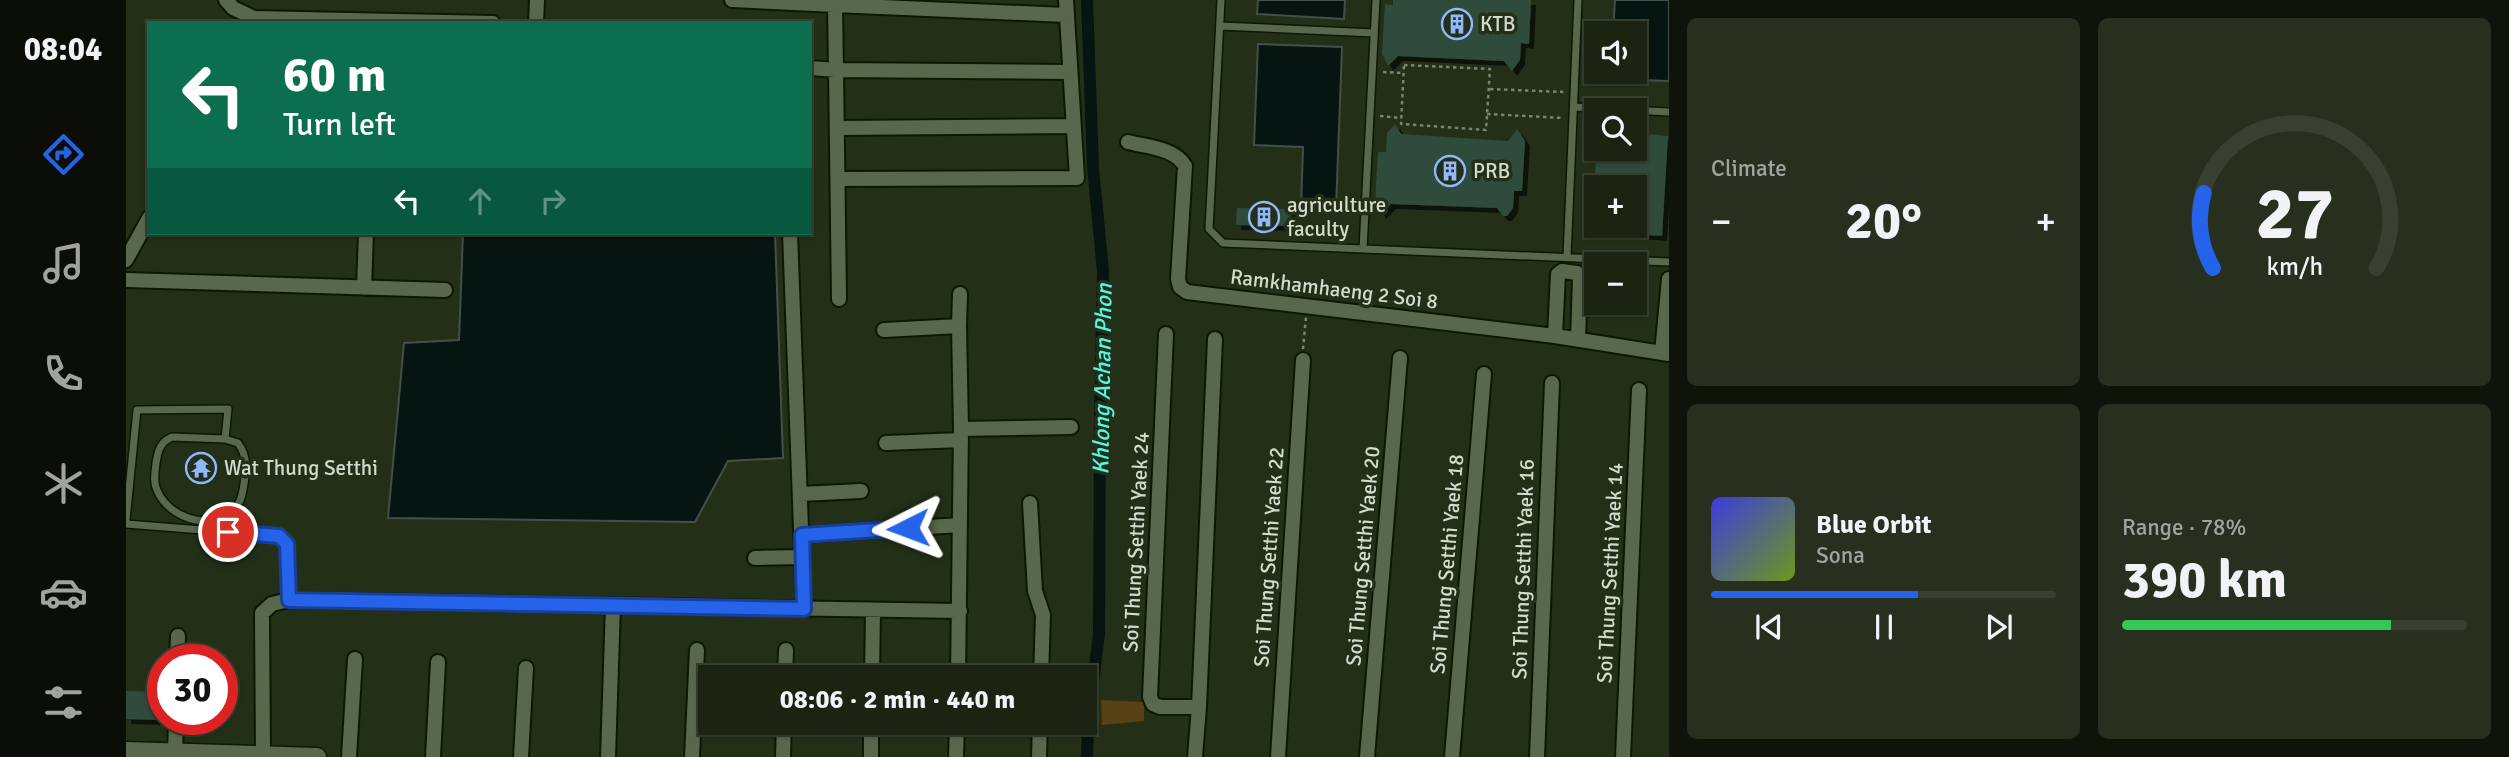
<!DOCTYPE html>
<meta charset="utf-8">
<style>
body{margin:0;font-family:Signika,sans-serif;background:#27301f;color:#f1f3f6;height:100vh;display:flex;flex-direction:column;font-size:26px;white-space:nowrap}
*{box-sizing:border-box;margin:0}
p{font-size:23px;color:#9fa49f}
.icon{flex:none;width:38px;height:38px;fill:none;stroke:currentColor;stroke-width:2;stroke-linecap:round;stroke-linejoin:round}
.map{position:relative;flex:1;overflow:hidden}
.sheet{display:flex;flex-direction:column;gap:18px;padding:18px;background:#0e1409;width:840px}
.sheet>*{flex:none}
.hud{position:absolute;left:21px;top:21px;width:665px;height:214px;border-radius:0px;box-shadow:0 2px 5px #0004,0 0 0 2px #384131;background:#0b6e4f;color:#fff;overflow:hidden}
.buttons{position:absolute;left:1458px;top:21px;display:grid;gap:14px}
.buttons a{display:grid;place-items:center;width:63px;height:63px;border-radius:0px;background:#1a2411;box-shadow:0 2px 5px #0004,0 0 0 2px #384131;font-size:35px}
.speed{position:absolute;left:21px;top:644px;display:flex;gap:14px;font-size:35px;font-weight:700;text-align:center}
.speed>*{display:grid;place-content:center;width:91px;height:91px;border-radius:50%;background:#1a2411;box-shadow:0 2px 5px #0004,0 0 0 2px #384131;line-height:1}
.speed .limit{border:10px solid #d22;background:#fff;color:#111}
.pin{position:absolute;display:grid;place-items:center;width:60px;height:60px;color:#fff;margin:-30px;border:4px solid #fff;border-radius:50%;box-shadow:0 2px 7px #0007}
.me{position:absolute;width:77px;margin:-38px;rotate:267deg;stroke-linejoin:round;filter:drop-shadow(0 0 5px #0008)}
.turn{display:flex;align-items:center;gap:24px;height:147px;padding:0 21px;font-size:32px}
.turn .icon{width:91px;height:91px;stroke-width:2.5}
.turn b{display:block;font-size:49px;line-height:60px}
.lanes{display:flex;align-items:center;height:66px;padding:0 21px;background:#0003;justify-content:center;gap:35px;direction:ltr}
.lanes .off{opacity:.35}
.big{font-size:52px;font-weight:700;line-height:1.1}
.sheet .widget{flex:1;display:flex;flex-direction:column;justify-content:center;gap:10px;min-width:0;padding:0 24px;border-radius:10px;background:#27301f}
.sheet .dial{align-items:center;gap:0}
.dial svg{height:182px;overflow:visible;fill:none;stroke:#384131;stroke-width:7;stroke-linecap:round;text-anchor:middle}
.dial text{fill:#f1f3f6;stroke:none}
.song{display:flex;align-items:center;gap:21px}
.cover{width:84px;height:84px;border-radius:10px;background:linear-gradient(135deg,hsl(240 70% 55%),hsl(80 70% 35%))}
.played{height:7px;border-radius:4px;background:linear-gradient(90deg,#2563eb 60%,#384131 60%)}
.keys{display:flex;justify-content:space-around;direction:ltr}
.heat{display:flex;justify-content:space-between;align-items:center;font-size:38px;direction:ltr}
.charge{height:10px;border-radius:5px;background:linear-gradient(90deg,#34c759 78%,#384131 0)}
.sheet .tiles{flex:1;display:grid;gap:18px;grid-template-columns:repeat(2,1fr)}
.trip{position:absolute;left:572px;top:665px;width:399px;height:70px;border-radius:0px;background:#1a2411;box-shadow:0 2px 5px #0004,0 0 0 2px #384131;font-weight:700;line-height:70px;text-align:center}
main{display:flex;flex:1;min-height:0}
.tab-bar{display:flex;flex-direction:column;width:126px;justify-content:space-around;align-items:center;background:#0a0e07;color:#9fa49f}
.tab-bar .icon{width:49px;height:49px}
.tab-bar .active{color:#2563eb}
.tab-bar b{font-size:32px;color:#f1f3f6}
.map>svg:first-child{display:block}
.green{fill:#584114}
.water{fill:#061412;stroke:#43504a;stroke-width:2}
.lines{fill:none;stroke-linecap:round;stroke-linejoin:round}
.canal{stroke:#061412;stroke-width:12}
.building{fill:#2e4c3b;filter:url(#shadow)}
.lane-casing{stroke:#0c1802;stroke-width:10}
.street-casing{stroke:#0c1802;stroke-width:18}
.secondary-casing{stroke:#0c1802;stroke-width:21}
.path{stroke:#798470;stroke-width:2.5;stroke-dasharray:3.5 3.5;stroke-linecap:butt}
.lane{stroke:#59684d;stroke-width:7}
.street{stroke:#59684d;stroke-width:14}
.secondary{stroke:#59684d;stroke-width:18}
.route-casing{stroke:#184099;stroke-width:18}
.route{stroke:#2563eb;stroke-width:12}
.labels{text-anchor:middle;stroke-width:7;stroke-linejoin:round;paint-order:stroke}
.poi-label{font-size:21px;fill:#d2dbcc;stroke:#233017;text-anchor:start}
.street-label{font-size:21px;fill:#d2dbcc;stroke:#233017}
.water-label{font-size:23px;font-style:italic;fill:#52f8e5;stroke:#233017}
</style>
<main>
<nav class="tab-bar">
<b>08:04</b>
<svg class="icon active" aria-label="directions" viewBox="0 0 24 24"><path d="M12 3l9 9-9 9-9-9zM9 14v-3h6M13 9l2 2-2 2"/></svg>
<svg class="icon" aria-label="music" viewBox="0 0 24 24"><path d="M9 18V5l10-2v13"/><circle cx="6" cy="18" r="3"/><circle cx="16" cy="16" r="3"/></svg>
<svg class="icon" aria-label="phone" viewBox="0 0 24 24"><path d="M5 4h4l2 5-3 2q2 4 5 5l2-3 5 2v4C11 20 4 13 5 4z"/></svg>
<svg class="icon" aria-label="climate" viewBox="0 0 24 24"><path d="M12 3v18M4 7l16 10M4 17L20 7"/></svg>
<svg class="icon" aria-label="car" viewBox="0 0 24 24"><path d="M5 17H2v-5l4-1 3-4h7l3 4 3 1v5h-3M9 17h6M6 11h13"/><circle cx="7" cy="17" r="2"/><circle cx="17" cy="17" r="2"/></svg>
<svg class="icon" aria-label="filters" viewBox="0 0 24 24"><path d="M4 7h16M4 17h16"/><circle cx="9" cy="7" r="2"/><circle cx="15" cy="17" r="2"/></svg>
</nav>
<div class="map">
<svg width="1543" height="757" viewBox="0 0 1543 757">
<defs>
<filter id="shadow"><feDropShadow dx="5" dy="5" stdDeviation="0" flood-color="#0009"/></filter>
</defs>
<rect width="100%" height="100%" fill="#233017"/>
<path class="green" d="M975,700L1018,702V721L976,725Z"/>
<path class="water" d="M1132,0H1219L1218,19L1131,14Z
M1489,0H1543V81L1485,79V72H1508V33H1487Z
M1132,44L1216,47L1210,209L1175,208L1177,147L1128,145Z
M337,233H649L657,458L602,461L569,522L262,518L278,343L333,340Z"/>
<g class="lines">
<path class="canal" d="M961,0L967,168L977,271L974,416L973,634L962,722L961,757"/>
</g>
<path class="building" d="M1267,0H1405L1403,44L1395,43L1394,60L1386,71L1378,61L1272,56L1262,66L1256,53L1259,4L1267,5Z
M1269,124L1275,134L1382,141L1391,129L1399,141L1396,191H1388L1387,208L1381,216H1377L1371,208L1265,204L1255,214L1249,201L1252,152H1260L1261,133Z
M1508,133L1542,136L1536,236L1508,234V187H1468L1471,149H1508Z
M1111,208L1165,209V226L1110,225Z
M0,691L33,692L32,720L0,719Z"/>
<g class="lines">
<g class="lane-casing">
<path id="lane" d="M1095,0L1083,229L1097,243L1543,262
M1094,26L1248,33
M1448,107L1543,112
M1237,249L1250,0
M1441,257L1452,0
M0,520L11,410L102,409L99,439L46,437C34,442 32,451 30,463C29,473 27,482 31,490C46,527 110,535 117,490C120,473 123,458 112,443L99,439
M0,524L153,536L161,544L163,600"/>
</g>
<g class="street-casing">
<path id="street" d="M100,0L107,8L128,18L367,23
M606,0L709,5L710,70L684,68
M709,5L940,15
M410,23L411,0
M711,128L948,126
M1002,142C1021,147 1049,148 1059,166L1052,279L1054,287L1061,292L1429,336L1543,354
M712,179L951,178L940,0
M664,233L678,609
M0,260L23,218
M0,280L319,290
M238,288L240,233
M713,299L710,70L944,72
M833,326L834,294
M758,330L833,326L835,429L832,677
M1040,334L1024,697L1027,704L1034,707H1073
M1429,336L1432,274L1436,271L1451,273L1454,278L1452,340
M1536,353L1543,279
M835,429L945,427
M760,443L835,440
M675,494L735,491
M904,503L909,591L917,615L915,677
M676,535L834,525
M629,558L677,557
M51,660L52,636
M659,677L660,650
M746,677L747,610
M49,757L50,719
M137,757L136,613L146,604L163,600L834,611
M223,757L229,659
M307,757L312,662
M395,757L400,668
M482,757L487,605
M566,757L571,650
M657,757L658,723
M745,757V723
M830,757L831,723
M913,757L914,723
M1069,757L1073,707L1089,339
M1152,757L1177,360
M1241,757L1274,358
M1326,757L1358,374
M1411,757L1426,383
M1497,757L1513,390"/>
</g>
<g class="secondary-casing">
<path id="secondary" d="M0,751L191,757"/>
</g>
<path class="path" d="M1278,65L1364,69L1360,130L1275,124Z
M1257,72L1278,73
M1364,89L1438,92
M1361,114L1438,118
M1254,116L1275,118
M1177,349L1180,317"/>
<use href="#lane" class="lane"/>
<use href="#street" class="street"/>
<use href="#secondary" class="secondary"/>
</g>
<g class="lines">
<g class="route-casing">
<path id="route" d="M102,532L153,536L161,544L163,600L678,609L676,535L782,528"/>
</g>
<use href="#route" class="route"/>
</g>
<defs>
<g id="building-ring" transform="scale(1.575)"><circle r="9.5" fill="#233017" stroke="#91b8fd" stroke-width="1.5"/><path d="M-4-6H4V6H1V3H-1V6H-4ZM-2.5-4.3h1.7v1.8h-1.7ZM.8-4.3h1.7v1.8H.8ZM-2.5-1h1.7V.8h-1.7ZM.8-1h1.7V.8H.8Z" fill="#91b8fd"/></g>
<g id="temple-ring" transform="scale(1.575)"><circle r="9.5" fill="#233017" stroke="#91b8fd" stroke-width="1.5"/><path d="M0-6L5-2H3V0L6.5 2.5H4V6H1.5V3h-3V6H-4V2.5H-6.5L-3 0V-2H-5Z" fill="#91b8fd"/></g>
</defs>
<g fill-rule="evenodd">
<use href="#building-ring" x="1331" y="24"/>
<use href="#building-ring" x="1324" y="171"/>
<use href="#building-ring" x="1138" y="217"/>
<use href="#temple-ring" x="75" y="468"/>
</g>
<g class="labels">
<g class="poi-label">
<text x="1354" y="31">KTB</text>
<text x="1347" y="178">PRB</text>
<text x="1161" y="212">agriculture<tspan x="1161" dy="24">faculty</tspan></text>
<text x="98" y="475">Wat Thung Setthi</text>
</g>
<g class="street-label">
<text transform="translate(1208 289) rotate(7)" y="7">Ramkhamhaeng 2 Soi 8</text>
<text transform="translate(1010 542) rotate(-87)" y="7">Soi Thung Setthi Yaek 24</text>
<text transform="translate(1237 556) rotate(-85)" y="7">Soi Thung Setthi Yaek 20</text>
<text transform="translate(1143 557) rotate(-86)" y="7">Soi Thung Setthi Yaek 22</text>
<text transform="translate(1321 564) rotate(-85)" y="7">Soi Thung Setthi Yaek 18</text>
<text transform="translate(1397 569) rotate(-88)" y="7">Soi Thung Setthi Yaek 16</text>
<text transform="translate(1484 573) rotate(-87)" y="7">Soi Thung Setthi Yaek 14</text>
</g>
<g class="water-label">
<text transform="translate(976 379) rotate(-89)" y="8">Khlong Achan Phon</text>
</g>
</g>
</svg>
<div class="buttons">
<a><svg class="icon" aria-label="sound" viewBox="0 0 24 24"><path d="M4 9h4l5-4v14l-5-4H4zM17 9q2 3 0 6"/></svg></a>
<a><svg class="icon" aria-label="search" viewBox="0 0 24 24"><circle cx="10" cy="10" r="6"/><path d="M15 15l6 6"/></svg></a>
<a>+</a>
<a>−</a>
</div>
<div class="speed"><div class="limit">30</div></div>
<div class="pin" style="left:102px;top:532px;background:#d93025"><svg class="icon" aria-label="arrive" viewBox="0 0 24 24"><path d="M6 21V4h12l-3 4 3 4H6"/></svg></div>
<svg class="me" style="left:782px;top:528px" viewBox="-20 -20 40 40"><path d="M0-17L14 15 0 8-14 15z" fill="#2563eb" stroke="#fff" stroke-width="4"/></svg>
<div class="trip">08:06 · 2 min · 440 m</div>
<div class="hud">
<div class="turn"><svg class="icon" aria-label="left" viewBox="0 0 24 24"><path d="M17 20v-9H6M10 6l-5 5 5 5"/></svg><div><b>60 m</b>Turn left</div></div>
<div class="lanes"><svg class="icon" aria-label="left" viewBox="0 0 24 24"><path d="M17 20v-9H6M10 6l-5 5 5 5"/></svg><svg class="icon off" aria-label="ahead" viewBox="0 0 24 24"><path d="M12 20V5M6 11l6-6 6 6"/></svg><svg class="icon off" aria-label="right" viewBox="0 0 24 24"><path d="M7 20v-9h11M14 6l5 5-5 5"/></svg></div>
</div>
</div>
<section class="sheet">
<div class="tiles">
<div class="widget"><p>Climate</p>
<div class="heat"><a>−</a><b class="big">20°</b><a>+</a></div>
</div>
<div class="widget dial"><svg viewBox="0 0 100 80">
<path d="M14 69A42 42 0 1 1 86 69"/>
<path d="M14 69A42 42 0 0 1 10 36" stroke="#2563eb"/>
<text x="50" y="56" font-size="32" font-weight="700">27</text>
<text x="50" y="72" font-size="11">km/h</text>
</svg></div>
<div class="widget">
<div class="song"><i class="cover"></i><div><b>Blue Orbit</b><p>Sona</p></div></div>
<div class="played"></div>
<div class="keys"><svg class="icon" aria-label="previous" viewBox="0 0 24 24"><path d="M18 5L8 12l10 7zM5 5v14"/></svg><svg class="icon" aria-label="pause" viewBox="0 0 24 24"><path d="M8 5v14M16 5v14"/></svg><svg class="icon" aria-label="next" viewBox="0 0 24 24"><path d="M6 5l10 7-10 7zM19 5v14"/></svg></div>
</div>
<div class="widget"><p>Range · 78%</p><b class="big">390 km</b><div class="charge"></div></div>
</div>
</section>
</main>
